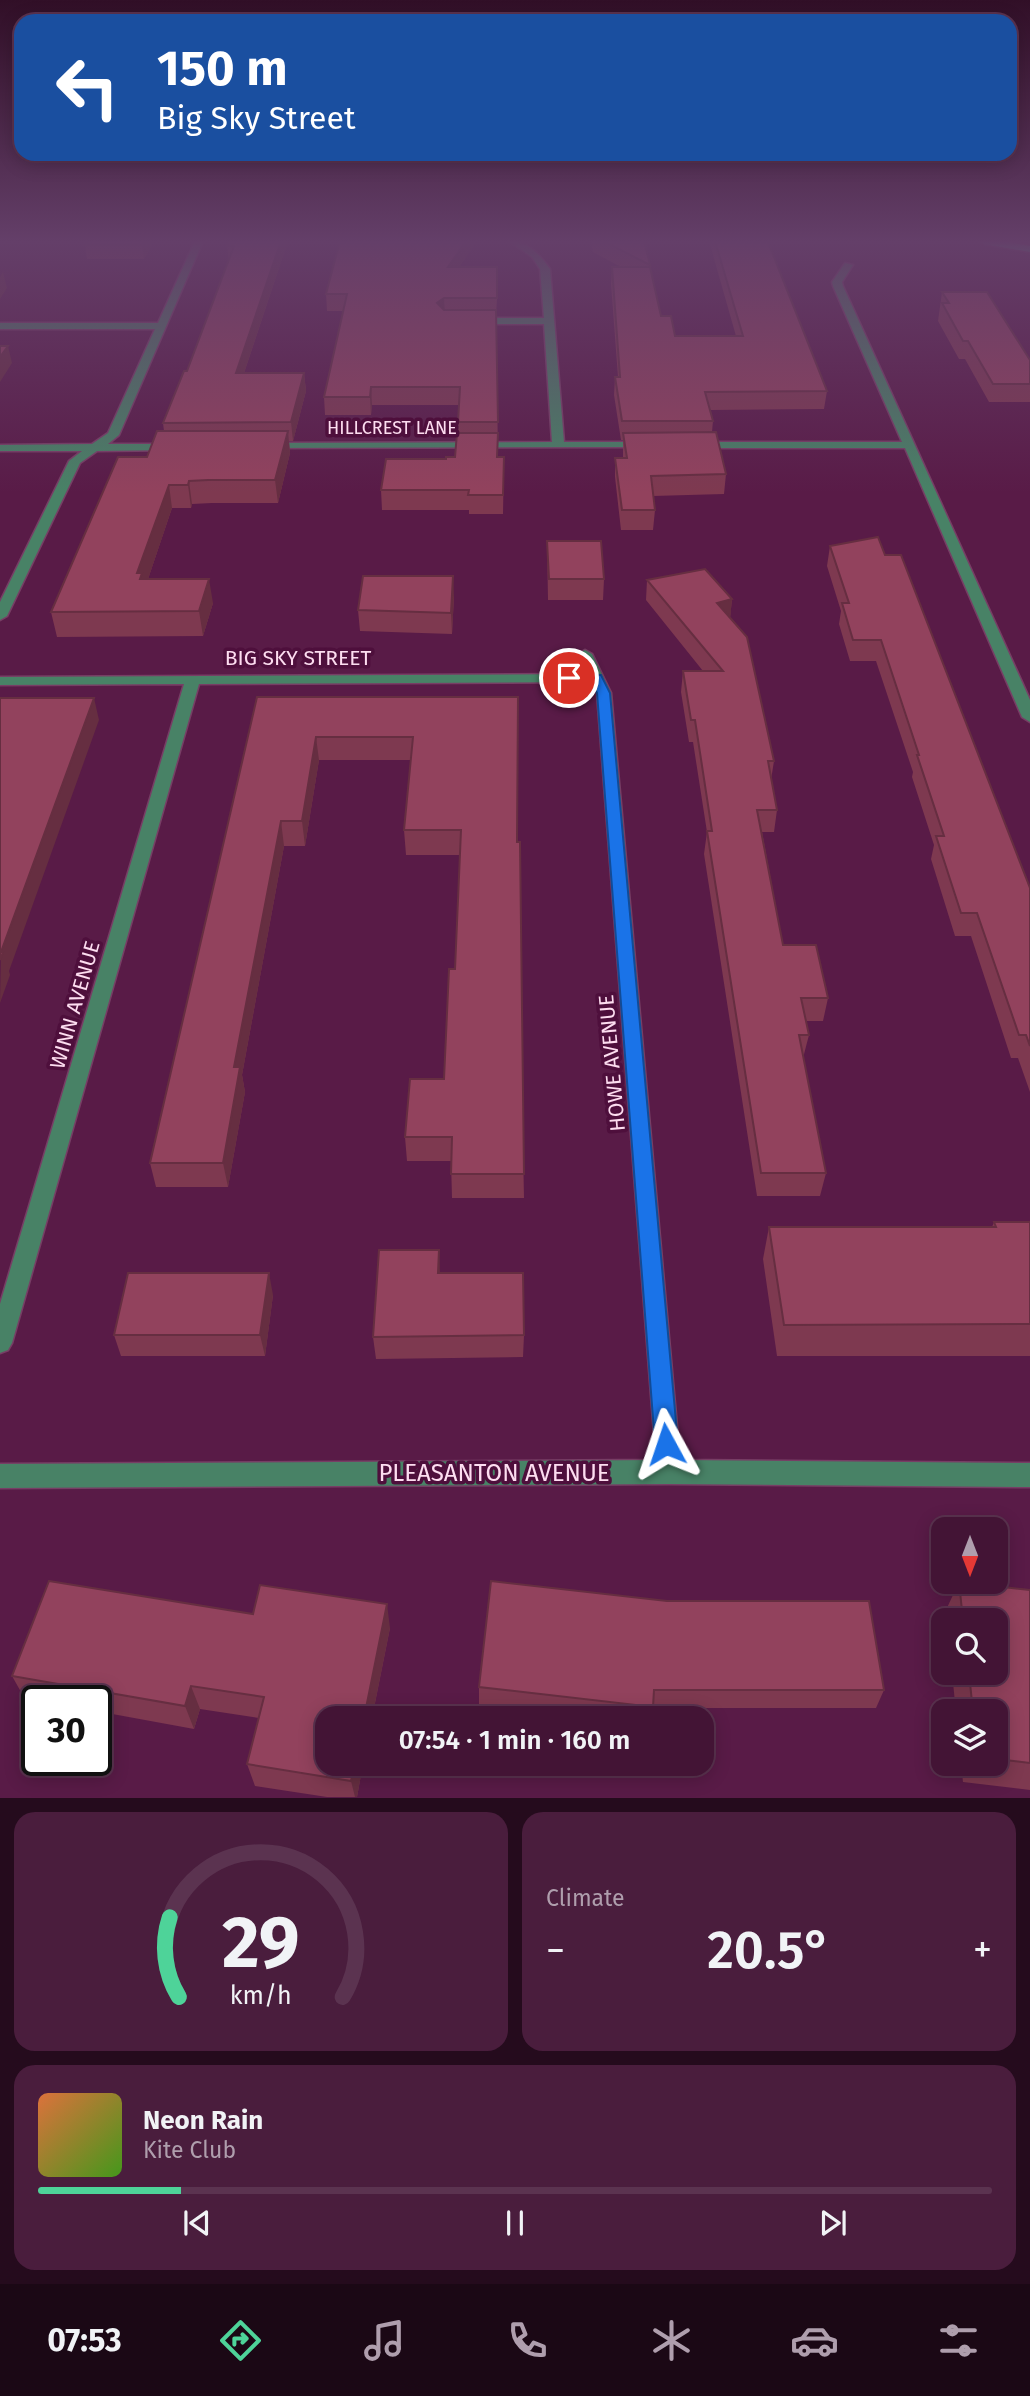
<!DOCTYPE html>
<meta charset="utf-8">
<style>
body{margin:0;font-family:"Fira Sans",sans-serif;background:#4a1d3d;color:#f1f3f6;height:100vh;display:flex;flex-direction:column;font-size:26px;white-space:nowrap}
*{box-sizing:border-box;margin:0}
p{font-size:23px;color:#af9ead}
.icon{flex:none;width:38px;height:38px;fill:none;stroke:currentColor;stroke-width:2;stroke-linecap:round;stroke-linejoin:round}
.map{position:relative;height:1798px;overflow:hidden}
.sheet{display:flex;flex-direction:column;gap:14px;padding:14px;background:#250b1d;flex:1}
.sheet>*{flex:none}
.banner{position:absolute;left:14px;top:14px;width:1003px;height:147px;border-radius:21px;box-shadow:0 4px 18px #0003,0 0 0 2px #5b3350;background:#1a4fa0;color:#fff;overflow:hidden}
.needle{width:46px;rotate:180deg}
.controls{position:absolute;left:931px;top:1517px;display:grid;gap:14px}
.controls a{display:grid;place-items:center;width:77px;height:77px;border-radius:14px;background:#431435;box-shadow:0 4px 18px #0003,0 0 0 2px #5b3350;font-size:35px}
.speed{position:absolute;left:21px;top:1685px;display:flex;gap:14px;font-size:35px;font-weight:700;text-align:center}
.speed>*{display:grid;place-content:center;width:91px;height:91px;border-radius:50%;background:#431435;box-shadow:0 4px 18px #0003,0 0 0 2px #5b3350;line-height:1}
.speed .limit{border:4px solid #111;border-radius:10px;background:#fff;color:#111}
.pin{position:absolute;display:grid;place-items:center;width:60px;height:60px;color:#fff;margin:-30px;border:4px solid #fff;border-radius:50%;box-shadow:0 2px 7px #0007}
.me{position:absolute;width:77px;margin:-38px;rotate:355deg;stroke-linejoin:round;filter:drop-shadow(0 0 5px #0008)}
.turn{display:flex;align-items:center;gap:24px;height:147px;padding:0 28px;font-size:32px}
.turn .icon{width:91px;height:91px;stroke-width:2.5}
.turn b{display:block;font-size:49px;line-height:60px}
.big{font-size:52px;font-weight:600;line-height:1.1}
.sheet .card{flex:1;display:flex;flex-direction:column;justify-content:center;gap:10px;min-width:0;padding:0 24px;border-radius:21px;background:#4a1d3d}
.sheet .dial{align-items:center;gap:0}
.dial svg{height:182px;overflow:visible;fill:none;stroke:#5b3350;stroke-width:7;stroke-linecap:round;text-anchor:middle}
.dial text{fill:#f1f3f6;stroke:none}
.song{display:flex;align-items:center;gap:21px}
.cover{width:84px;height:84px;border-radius:10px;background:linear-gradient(135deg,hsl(20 70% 55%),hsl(100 70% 35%))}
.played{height:7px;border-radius:4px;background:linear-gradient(90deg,#4ed399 15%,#5b3350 15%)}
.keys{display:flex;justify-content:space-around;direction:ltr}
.heat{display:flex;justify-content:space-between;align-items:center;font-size:38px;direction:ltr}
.sheet .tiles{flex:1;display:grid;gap:14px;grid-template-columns:1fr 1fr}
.card:last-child{grid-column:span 2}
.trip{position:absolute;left:315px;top:1706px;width:399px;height:70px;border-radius:21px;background:#431435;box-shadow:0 4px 18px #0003,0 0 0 2px #5b3350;font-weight:600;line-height:70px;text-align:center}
.menu{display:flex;height:112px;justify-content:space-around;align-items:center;background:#1b0815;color:#af9ead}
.menu .icon{width:49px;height:49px}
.menu .on{color:#4ed399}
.menu b{font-size:32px;color:#f1f3f6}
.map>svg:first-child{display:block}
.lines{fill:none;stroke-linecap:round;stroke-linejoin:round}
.minor-casing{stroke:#773e65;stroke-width:3}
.highway-casing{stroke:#773e65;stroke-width:3}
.minor{fill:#488266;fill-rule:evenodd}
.highway{fill:#38e8a3;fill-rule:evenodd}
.wall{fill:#7e3950}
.shaded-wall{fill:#662e41}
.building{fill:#92425d;stroke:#662e41;stroke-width:2}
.route{fill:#1a73e8;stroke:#114b97;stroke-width:2}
.labels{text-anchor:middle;stroke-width:7;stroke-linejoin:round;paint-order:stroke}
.far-street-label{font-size:18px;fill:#fdddf0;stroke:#4e0f3c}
.street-label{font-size:21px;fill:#fdddf0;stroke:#4e0f3c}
.near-street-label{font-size:24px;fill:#fdddf0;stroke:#4e0f3c}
</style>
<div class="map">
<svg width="1030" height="1798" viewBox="0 0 1030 1798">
<rect width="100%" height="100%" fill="#591b47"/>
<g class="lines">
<g class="minor-casing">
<path id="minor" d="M195,241H203L119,435L108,444H175L181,447L175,450L97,451L80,463L7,616L0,620V602L69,461L82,451H0V445L92,444L108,433L155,329H0V323H158Z
M509,241C528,241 539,254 550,269L564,442H644L650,445L648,447L262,448V444L266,443L552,442L544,324H475L470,321L475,318H544L540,269L532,257Z
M845,263L853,265L842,282L843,286L1030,700V722L1022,717L905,448H696L690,445L696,442H902L833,286L832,282Z
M585,650L592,654L611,693L680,1460L1030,1463V1487L669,1484L0,1488V1464L656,1460L597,693L592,682L199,684L12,1343L8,1350L0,1353V1304L184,684L0,685V677L587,674L578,654Z"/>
</g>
<g class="highway-casing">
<path id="highway" d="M979,241H1002L1030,246V252L984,244Z"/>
</g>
<use href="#minor" class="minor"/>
<use href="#highway" class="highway"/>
</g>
<path class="wall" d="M87,241H154L144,259H87L85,245Z
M288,241L244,373H304L306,391L293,441H289L290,453L278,503H212L192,504L191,508H172L148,579L213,603L203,636L57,637L51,612L147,457L164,431L163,423L187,371L229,261L227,246Z
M340,241H477L459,267L498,284L496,315L498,457H504L503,514H469V510H382L381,490L446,459L455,457L458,433L459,405H372L371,415H325L324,397L343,311H327L326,294Z
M591,241H644L661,316L675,336H736L709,241H750L827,391L824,409L710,410L713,421L712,432L726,474L724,494L653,496L655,510L653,530H621L615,477V458H623V440H621L614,395L615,377H618L611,284L612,267H621L593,252Z
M942,292L1030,360V402H989L965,359H959L938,321Z
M547,541L604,579L603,600H548Z
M830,546L885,555L1030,888V1092L1018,1058H1011L971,936H955L931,859L934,845L912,777L913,772L876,661H850L839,624L841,611L827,566Z
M647,580L732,599L730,618L774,761L771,780L777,810L774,832H762L783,945L828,998L823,1021H806L809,1035L803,1058L826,1173L820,1196H757L704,854L707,832L693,742H689L681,692L683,671H703L646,600Z
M454,596L452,634L360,631L358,610Z
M257,697H518L517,842L524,1198H452L451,1161H407L405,1137L444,1079L455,969L460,855H406L404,830L411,760H319L305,846H284L242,1075L245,1092L228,1187H156L150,1163Z
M994,1222H1030V1356H777L763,1259L769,1227H992Z
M440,1273L524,1335L523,1357L376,1359L373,1337Z
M273,1295L265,1356H121L114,1335Z
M959,1582L1030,1590V1790L963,1782L961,1764H996V1712H956L952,1673H996V1620H947L946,1610Z
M253,1614L390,1628L372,1718H327L363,1764L357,1797H327L255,1786L247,1764L259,1718L200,1709L194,1729L96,1711V1701H38L25,1699L12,1676Z
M479,1687L884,1690L876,1708H653L651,1718H592L479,1706Z"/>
<path class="shaded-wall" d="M144,241H154L144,259L142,245Z
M281,241H288L238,391L236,373Z
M466,241H477L448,284V267Z
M3,272L7,288L0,299V277Z
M444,298L445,315L437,303Z
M8,346L12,363L0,382V357Z
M304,373L306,391L293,441L291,422Z
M371,387L372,405L371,415L370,397Z
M288,431L290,453L278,503L275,480Z
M189,481L192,504L191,508L188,485Z
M169,485L172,508L145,588L137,573Z
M453,576L454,596L452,634L451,613Z
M209,579L213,603L203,636L199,611Z
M732,599L730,620L717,603Z
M94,698L99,720L9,971L10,975L0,1003L1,952Z
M316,737L319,760L305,846L302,821Z
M281,821L284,846L242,1075L245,1092L228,1187L223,1163L234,1067Z
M439,1250L440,1272L439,1296L438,1273Z
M269,1273L273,1295L265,1356L260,1335Z
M387,1604L390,1628L372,1718H364Z
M191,1686L200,1709L194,1729L185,1706Z
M355,1764H363L357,1797H355L351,1781Z"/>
<path class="building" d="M87,241H144L142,245H85Z
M229,241H281L236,373H304L291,422L163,423L184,371H187L234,246H227Z
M340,241H466L448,267H497V298H444L437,303L444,310H496L498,422H458L460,387H371L370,397H324L347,294H326Z
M603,241H644L650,265Z
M715,241L768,242L827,391L705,392L713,421H622L615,377H620L612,267H650L661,316H671L675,336H743Z
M942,292H987L1030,360V384H993L968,341H963L942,303H949Z
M0,346H8L0,357Z
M157,431H288L275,480H208L189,481L188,485H169L137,573H142L140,579H209L199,611L51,612L118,457H147Z
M716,432L726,474L651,476L655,510H622L615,458H627L623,433Z
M457,433H498L497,457H504L503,495H468L469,490H381L386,459H446V457H455Z
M878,537L885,555H901L1030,888V1046L1026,1035H1019L977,913H961L936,836H944L917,755H919L881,640H853L842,603H849L830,546Z
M547,541H601L604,579H549Z
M705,569L732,599L717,603L747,637L774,761H768L777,810H757L783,945H816L828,998H801L809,1035H799L826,1173H761L707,831H712L695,720H691L683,671H723L647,580Z
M363,576H453L451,613L358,610Z
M257,697H518L517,842H520L524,1174H451L452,1137H405L410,1079H444L449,969H455L461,830H404L413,737H316L302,821H281L234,1067H240L223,1163H150Z
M0,698H94L1,952H3L0,960Z
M994,1222H1030V1324L784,1325L769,1227H996Z
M379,1250H439L438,1273H523L524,1335L373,1337Z
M128,1273H269L260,1335H114Z
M49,1581L253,1614L260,1585L387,1604L364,1718H327V1764H355L351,1781L247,1764L264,1697L191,1686L185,1706L12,1676Z
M491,1581L667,1601H869L884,1690H654L653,1707L479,1687Z
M959,1582L1030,1590V1763L996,1759V1712H973L969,1673H996V1620H963Z"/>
<linearGradient id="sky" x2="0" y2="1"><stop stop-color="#310f27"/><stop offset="0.49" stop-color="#643f69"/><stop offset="1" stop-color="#643f69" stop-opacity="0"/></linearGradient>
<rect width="1030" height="493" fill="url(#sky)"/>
<path class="route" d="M569,674L601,675L610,693L678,1444L674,1452L666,1455L658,1452L655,1444L597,693L591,682L565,681L563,678Z"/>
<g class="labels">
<g class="far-street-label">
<text x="392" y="434">HILLCREST LANE</text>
</g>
<g class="street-label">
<text x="298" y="665">BIG SKY STREET</text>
<text transform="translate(75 1005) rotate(-74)" y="7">WINN AVENUE</text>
<text transform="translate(612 1063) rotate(-95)" y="7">HOWE AVENUE</text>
</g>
<g class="near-street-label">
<text x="494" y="1481">PLEASANTON AVENUE</text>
</g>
</g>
</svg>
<div class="controls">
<a><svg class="needle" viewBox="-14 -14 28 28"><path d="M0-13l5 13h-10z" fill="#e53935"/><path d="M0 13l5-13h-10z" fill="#af9ead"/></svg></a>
<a><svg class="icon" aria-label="search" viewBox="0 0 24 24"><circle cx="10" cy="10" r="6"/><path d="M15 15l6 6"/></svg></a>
<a><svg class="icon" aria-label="layers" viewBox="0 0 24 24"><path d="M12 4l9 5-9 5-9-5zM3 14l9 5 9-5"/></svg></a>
</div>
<div class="speed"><div class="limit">30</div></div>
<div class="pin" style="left:569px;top:678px;background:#d93025"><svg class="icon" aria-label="arrive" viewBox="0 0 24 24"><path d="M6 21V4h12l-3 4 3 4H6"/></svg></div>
<svg class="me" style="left:666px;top:1444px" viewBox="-20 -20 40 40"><path d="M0-17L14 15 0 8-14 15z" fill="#1a73e8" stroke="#fff" stroke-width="4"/></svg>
<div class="trip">07:54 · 1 min · 160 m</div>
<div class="banner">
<div class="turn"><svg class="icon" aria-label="left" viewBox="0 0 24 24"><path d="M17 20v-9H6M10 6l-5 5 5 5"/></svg><div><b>150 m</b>Big Sky Street</div></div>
</div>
</div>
<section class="sheet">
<div class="tiles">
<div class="card dial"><svg viewBox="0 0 100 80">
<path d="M14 69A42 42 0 1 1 86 69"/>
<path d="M14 69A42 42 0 0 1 10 34" stroke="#4ed399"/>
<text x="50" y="56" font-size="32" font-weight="700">29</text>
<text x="50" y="72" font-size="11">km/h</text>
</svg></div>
<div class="card"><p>Climate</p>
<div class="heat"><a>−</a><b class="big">20.5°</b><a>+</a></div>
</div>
<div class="card">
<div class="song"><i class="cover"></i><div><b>Neon Rain</b><p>Kite Club</p></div></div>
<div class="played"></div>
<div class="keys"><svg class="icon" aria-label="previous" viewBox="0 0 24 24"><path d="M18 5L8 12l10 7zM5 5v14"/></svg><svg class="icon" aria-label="pause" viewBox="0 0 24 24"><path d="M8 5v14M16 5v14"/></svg><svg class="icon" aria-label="next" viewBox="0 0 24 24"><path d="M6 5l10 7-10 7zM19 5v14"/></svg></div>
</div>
</div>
</section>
<nav class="menu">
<b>07:53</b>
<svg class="icon on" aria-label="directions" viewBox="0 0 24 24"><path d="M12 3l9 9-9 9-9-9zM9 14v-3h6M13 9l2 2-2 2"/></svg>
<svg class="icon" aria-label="music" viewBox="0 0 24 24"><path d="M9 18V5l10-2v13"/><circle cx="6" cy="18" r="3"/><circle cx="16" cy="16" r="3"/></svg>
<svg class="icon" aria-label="phone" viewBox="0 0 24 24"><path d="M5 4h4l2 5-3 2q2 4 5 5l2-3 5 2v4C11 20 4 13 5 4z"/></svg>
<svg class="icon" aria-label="climate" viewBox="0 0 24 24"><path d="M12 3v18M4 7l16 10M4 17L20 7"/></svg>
<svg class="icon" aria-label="car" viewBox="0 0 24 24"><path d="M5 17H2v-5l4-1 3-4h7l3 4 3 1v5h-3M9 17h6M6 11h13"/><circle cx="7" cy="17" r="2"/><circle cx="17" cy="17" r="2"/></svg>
<svg class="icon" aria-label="filters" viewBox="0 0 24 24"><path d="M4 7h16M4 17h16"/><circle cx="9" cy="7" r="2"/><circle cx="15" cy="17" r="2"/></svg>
</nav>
